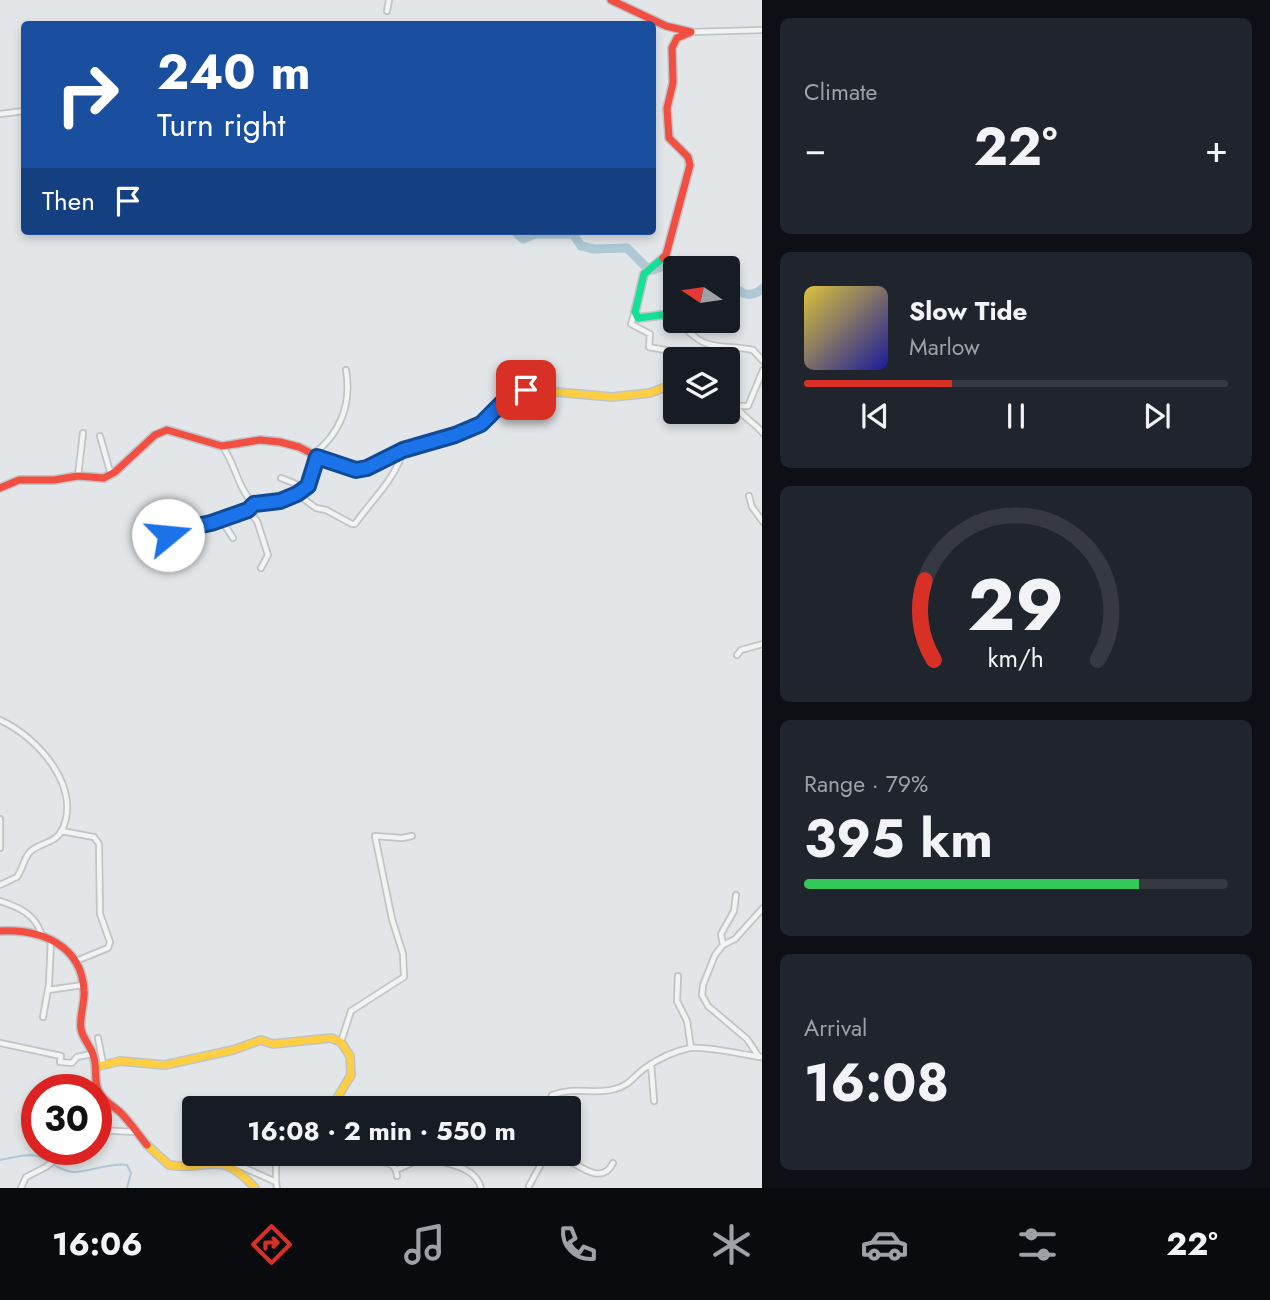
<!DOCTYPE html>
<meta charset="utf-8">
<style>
body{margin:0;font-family:Jost,sans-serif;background:#20242c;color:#f1f3f6;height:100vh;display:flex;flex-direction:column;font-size:26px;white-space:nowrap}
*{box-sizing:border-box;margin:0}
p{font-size:23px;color:#9ea1a6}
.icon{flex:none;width:38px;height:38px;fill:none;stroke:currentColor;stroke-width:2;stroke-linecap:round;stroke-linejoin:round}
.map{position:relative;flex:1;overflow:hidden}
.side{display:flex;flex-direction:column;gap:18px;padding:18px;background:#0d0f14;width:508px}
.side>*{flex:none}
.top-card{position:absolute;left:21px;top:21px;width:635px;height:214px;border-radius:7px;box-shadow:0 4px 10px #0003;background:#1a4fa0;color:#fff;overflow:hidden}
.needle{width:46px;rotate:283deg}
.tools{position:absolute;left:663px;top:256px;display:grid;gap:14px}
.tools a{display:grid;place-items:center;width:77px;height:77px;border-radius:7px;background:#171b24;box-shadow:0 4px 10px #0003;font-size:35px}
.speed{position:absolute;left:21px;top:1074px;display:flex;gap:14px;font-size:35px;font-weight:700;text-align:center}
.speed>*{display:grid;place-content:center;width:91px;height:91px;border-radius:50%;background:#171b24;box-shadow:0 4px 10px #0003;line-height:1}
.speed .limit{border:10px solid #d22;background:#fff;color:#111}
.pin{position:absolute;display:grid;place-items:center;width:60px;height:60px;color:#fff;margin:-30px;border-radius:14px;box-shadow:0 4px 10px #0006}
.me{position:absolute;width:77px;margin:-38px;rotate:73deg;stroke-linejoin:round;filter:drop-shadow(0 0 5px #0008)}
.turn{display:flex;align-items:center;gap:24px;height:147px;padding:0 21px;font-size:32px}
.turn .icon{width:91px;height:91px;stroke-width:2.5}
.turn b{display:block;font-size:49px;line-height:60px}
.then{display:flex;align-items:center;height:66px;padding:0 21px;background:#0003;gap:14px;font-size:26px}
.big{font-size:52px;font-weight:700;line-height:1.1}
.side .card{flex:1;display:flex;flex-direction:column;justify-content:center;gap:10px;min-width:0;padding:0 24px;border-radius:10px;background:#20242c}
.side .dial{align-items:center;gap:0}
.dial svg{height:182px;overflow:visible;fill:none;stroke:#363941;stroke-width:7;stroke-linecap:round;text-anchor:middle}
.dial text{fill:#f1f3f6;stroke:none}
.song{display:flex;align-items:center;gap:21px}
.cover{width:84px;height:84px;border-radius:10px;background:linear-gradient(135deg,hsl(50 70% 55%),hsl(240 70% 35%))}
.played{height:7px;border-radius:4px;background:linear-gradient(90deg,#d93025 35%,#363941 35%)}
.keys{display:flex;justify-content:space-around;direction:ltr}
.heat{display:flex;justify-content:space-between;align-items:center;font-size:38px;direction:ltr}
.charge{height:10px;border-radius:5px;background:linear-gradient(90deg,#34c759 79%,#363941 0)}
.trip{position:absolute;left:182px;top:1096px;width:399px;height:70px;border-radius:7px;background:#171b24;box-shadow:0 4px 10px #0003;font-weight:700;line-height:70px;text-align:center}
.menu{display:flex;height:112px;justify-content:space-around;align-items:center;background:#090b0e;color:#9ea1a6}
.menu .icon{width:49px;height:49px}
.menu .selected{color:#d93025}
.menu b{font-size:32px;color:#f1f3f6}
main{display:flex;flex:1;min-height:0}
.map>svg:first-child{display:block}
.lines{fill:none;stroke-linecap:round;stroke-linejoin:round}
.stream{stroke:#aec8d6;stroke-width:2}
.river{stroke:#aec8d6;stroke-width:9}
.street-casing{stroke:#c1c4c6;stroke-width:8}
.fast-casing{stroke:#c1c4c6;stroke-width:10}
.slow-casing{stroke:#c1c4c6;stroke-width:10}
.jam-casing{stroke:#c1c4c6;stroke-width:10}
.street{stroke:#f2f4f4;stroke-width:4.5}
.fast{stroke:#16e098;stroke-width:7}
.slow{stroke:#ffcf43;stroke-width:7}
.jam{stroke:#f24e42;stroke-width:7}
.route-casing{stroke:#114b97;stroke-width:18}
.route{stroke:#1a73e8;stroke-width:12}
</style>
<main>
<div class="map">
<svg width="763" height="1188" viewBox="0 0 763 1188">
<rect width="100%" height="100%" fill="#e3e6e8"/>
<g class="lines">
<path class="stream" d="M0,1160C12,1158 26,1153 38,1156C49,1160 61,1172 73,1172C88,1172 115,1162 127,1165L131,1173L127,1188"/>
<path class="river" d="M514,231L523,239L535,234H573L581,246L594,249L627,248L646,267L653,270L671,263L681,268
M728,280C738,292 749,301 763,288"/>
<g class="street-casing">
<path id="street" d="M387,11L389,0
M691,32L763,30
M0,114L24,111
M635,312L631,324L650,334L649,347L675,352L682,359
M678,320C706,354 716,343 753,350L763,361
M728,393L735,406H748L763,370
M736,406C743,418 754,422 763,433
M100,436L111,475
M222,446C236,464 237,488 254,504
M312,455C340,435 352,404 346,370
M78,476L83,433
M281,478L306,488
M297,494L316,508L326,510L352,524H355C371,501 397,477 403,450
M749,496L752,507L763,522
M248,510L257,521L268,555L261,568
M219,521L226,527L233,538
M153,538L211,523L248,510L254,504L280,501L297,494L308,486L317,457
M737,655L741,650L763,644
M0,720C38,737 84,789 61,832C54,844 37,843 29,853C24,859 22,870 17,877L0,885
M0,819V848
M61,831L94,837L99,844L100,914L110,942L108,948L76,961
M0,901C18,907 34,913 41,933
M763,908L735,939L723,945L715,955L703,985L702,995L708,1006L747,1039L759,1057H763
M723,945L721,934L734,911L736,895
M678,976L677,1001L687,1021L691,1048
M48,990L83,985
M43,1017L49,984L51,939
M98,1038L103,1064
M341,1042L351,1011L404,977L403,954L392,919L375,836L402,838L412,836
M0,1043L61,1056L60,1062L72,1063L77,1057L92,1054
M651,1064L654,1101
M553,1108L550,1100L552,1095C577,1086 592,1095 615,1089C629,1086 635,1075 645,1068C658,1059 675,1051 690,1048C705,1046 742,1054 759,1057
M96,1130L136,1132
M355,1153L392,1165L396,1170L397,1176
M554,1153C576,1162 601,1188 613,1163
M223,1163L236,1164L276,1182L277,1188
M396,1170L425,1157C444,1164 475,1165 481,1188
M276,1182V1153
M529,1186L547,1153
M21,1188L26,1177L46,1167L66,1150"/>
</g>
<g class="fast-casing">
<path id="fast" d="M663,258L644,274L635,312L638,318L669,314L676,317"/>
</g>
<g class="slow-casing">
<path id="slow" d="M534,390L612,397L650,393L676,383
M95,1067L120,1061L165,1065L233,1050L261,1040L273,1044L331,1038L341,1042L350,1056L351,1075L331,1108
M147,1145L169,1165C211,1172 218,1147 255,1188"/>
</g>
<g class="jam-casing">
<path id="jam" d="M611,0L666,26L691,32L677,38L672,48L673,83L667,108L669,138L688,157L690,165L666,255L663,258
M0,488L19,480H54L78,476L104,478L115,472L155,435L167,430L222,446L260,440L280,442L299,447L328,462L360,469L403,450L481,424L509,396L534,390
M0,931C41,929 82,945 84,991C85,1004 79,1016 81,1029C83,1040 92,1047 94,1058C97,1068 94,1080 98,1090C102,1100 112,1105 120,1112C130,1122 138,1134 147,1145"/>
</g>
<use href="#street" class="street"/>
<use href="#fast" class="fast"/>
<use href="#slow" class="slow"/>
<use href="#jam" class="jam"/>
</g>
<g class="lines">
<g class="route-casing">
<path id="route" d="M168,535L173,531L211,523L248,510L254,504L280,501L297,494L308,486L317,457L356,470L367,468L403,450L455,435L481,424L509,396L526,390"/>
</g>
<use href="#route" class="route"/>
</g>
</svg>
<div class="tools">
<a><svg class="needle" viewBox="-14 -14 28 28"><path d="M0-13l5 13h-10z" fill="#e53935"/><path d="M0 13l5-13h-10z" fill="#9ea1a6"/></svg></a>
<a><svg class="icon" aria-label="layers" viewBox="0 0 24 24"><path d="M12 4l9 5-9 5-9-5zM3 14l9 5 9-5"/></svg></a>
</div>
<div class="speed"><div class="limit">30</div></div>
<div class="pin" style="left:526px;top:390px;background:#d93025"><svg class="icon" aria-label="arrive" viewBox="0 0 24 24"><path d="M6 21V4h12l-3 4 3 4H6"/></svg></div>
<svg class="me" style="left:168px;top:535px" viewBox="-20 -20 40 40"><circle r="19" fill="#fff"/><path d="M0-13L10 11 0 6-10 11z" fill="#1a73e8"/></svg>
<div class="trip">16:08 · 2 min · 550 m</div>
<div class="top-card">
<div class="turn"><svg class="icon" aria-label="right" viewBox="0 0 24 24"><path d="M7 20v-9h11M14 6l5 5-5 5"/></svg><div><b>240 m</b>Turn right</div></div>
<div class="then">Then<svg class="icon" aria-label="arrive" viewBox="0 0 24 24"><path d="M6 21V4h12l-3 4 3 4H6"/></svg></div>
</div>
</div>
<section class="side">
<div class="card"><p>Climate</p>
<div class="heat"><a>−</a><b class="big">22°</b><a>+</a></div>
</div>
<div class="card">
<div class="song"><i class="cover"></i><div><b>Slow Tide</b><p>Marlow</p></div></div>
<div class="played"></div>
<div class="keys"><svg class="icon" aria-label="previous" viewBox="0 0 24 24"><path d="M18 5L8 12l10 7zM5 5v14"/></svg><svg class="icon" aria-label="pause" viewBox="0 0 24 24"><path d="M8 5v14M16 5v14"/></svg><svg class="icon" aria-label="next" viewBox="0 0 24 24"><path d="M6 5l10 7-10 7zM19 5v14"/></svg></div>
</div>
<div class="card dial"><svg viewBox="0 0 100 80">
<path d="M14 69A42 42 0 1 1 86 69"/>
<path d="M14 69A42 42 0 0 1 10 34" stroke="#d93025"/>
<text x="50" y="56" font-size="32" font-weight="700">29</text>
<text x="50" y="72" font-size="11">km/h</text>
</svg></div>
<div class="card"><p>Range · 79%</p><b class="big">395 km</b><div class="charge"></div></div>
<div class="card"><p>Arrival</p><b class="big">16:08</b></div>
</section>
</main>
<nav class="menu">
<b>16:06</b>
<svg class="icon selected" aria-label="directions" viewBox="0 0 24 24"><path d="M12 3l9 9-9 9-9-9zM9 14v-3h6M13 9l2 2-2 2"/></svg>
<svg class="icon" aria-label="music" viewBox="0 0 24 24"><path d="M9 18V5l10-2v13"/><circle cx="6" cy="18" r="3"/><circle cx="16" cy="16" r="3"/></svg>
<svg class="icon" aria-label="phone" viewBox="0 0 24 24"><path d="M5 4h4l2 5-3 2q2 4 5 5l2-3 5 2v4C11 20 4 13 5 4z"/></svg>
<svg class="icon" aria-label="climate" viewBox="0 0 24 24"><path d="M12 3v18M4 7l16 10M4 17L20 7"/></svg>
<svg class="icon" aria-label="car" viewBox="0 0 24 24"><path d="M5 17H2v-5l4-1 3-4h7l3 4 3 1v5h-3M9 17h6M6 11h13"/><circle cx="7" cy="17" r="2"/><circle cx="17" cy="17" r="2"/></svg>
<svg class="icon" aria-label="filters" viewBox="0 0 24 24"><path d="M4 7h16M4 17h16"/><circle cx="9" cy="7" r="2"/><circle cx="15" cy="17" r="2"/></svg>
<b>22°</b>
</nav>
